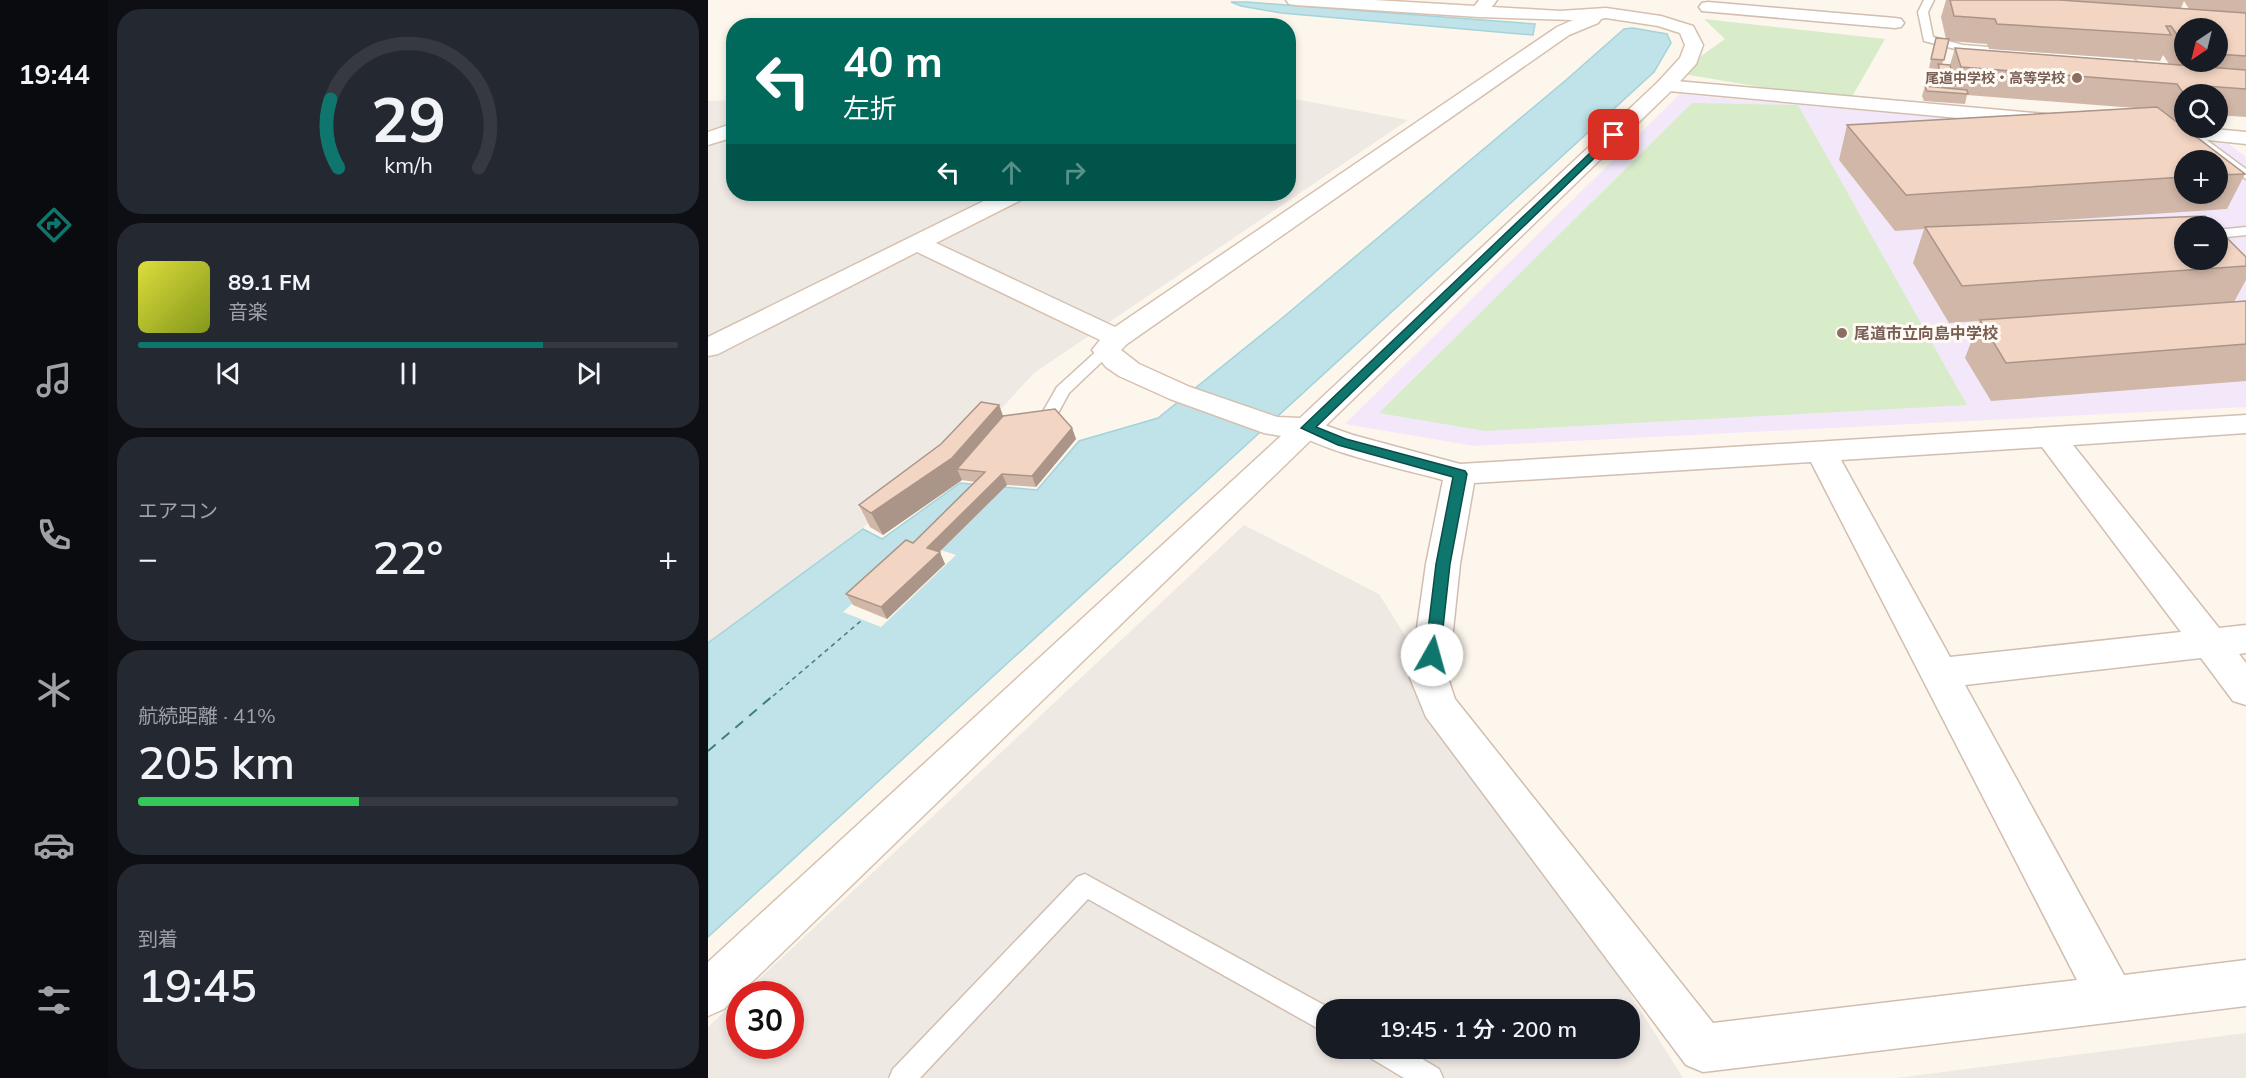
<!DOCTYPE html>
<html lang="ja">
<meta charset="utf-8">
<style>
body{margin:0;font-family:Mulish,"Noto Sans JP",sans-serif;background:#242831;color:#f1f3f6;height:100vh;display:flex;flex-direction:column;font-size:22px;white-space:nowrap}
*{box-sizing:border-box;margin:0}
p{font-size:20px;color:#9ea1a6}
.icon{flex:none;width:33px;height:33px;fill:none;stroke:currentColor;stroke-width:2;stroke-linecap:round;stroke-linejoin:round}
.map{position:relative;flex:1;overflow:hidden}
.side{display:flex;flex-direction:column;gap:9px;padding:9px;background:#0d0f14;width:600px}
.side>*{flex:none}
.guide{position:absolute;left:18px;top:18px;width:570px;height:183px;border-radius:24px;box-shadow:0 3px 9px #0003;background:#00695c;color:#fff;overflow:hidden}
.needle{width:39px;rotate:215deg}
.buttons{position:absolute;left:1466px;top:18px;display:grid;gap:12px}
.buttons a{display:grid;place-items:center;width:54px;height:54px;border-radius:50%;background:#171b24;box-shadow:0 3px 9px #0003;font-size:30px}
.speed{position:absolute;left:18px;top:981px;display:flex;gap:12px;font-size:30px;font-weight:700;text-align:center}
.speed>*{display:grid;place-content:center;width:78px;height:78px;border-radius:50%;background:#171b24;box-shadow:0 3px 9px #0003;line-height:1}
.speed .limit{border:9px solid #d22;background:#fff;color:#111}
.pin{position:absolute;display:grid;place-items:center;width:51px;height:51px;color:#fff;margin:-26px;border-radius:12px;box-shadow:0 3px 9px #0006}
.me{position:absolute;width:66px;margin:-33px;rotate:7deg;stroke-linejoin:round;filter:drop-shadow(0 0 4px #0008)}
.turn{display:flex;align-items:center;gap:21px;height:126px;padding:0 18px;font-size:27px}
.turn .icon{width:78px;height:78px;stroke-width:2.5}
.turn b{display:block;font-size:42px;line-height:51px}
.lanes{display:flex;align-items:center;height:57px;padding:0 18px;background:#0003;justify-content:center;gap:30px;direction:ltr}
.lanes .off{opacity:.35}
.big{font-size:45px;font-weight:600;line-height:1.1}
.side .tile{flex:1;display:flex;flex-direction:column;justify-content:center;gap:9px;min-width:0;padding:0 21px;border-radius:24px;background:#242831}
.side .dial{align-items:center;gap:0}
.dial svg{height:156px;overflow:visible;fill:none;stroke:#363941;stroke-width:7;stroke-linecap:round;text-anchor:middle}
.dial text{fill:#f1f3f6;stroke:none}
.song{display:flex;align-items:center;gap:18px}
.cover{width:72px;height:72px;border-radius:9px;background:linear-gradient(135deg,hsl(60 70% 55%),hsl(70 70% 35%))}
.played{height:6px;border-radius:3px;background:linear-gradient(90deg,#0f766e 75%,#363941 75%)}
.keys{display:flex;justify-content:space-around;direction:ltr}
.heat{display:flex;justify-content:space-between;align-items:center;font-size:33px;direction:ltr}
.charge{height:9px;border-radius:4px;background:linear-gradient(90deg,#34c759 41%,#363941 0)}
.trip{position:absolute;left:608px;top:999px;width:324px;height:60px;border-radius:24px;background:#171b24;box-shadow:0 3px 9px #0003;font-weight:600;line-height:60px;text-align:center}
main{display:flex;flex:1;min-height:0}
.menu{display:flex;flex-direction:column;width:108px;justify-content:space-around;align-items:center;background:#090b0e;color:#9ea1a6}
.menu .icon{width:42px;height:42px}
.menu .on{color:#0f766e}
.menu b{font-size:27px;color:#f1f3f6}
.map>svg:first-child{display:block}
.industrial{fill:#efe9e4;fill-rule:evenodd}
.education{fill:#f3e8fa;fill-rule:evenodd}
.green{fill:#d8ecc9}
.water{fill:#bfe3e8;stroke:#a5d3da;stroke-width:1.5}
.pier{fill:#fdf6ec}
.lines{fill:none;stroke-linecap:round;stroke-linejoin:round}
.ferry-far1{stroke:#437c86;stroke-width:1.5;stroke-dasharray:4.5 4;stroke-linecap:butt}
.ferry{stroke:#437c86;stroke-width:2;stroke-dasharray:10 8;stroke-linecap:butt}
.lane-casing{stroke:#d1beb0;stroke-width:3}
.street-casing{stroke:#d1beb0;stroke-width:3}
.secondary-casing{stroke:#d6c0b0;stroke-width:3}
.lane{fill:#fff;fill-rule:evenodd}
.street{fill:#fff;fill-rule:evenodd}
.secondary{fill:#fff;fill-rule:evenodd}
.wall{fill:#d1b7a8;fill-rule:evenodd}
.shaded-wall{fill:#aa9588}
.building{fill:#f3d5c3;stroke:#aa9588;stroke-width:1.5}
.route{fill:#0f766e;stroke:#0a4d48;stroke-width:1.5}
.education-dot{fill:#8d6e63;stroke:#fffaf3;stroke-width:2}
.labels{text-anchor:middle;stroke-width:6;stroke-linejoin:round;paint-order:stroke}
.far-education-label{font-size:14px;font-weight:bold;fill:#785e54;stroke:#fffaf3;text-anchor:end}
.education-label{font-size:16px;font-weight:bold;fill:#785e54;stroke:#fffaf3;text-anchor:start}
</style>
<main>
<nav class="menu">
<b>19:44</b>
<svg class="icon on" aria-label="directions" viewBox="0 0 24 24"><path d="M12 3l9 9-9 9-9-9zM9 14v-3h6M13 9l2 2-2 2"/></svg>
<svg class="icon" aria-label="music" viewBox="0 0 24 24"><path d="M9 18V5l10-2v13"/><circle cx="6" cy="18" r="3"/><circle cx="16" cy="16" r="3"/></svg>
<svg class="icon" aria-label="phone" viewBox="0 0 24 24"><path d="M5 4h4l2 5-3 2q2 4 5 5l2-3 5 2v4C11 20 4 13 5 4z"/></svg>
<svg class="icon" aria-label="climate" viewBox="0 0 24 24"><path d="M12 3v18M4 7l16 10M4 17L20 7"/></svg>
<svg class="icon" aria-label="car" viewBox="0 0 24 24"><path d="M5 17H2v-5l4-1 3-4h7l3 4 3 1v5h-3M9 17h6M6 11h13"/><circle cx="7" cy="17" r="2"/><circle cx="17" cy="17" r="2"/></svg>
<svg class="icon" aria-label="filters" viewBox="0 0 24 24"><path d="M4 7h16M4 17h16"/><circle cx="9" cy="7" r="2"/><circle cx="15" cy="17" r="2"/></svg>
</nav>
<section class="side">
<div class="tile dial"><svg viewBox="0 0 100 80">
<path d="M14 69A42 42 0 1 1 86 69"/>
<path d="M14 69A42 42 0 0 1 10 34" stroke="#0f766e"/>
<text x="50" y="56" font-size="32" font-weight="700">29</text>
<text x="50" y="72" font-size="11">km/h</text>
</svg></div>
<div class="tile">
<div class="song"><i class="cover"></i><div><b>89.1 FM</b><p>音楽</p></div></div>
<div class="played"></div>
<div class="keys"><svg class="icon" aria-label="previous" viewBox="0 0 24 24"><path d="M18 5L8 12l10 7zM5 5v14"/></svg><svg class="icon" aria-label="pause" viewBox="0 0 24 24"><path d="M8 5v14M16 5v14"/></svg><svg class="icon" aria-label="next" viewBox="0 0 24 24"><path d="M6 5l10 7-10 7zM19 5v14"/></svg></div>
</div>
<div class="tile"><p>エアコン</p>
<div class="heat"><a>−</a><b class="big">22°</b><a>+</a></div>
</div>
<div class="tile"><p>航続距離 · 41%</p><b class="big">205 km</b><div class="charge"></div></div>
<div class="tile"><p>到着</p><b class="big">19:45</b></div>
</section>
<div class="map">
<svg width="1538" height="1078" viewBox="0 0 1538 1078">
<rect width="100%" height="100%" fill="#fdf6ec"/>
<path class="industrial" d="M581,98L700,120L326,373L248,458L0,643V101L25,100L26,194H580Z
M536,525L671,594L975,1078H0V1027L31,998L32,1046H82V994H35ZM618,1010H921V1048H618Z
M1538,1033V1078H1189Z"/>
<path class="education" d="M972,94L1521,144L1538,157V407L766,446L637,424ZM1476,160H1509V194H1476ZM1476,226H1509V260H1476Z"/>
<path class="green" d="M996,19L1177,39L1141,102L969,73L1017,39Z
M984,103L1090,105L1259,405L777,431L671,413Z"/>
<path class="water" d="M523,2H539L827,24L825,35L573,13L533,6Z
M925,28L959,34L963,43L946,72L0,937V643L155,529L174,539L252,483L329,490L371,441L450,418L573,319L858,80L916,29Z"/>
<path class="pier" d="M211,543L248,555L173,627L135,612Z"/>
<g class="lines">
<path class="ferry-far1" d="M65,696L154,620"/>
<path class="ferry" d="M0,751L67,694"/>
<g class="lane-casing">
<path id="lane" d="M1216,0H1226L1220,12L1225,37L1255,45L1423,58L1428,61L1423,64L1255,51L1216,41L1210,12Z
M1485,130L1538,169V179L1481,135V131Z
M1538,227V235L1509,238V230Z
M398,346L403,347L405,350L403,353L361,393L343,426H331L329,422L349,387L393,347Z
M377,874L625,1010H618V1033L380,899L212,1078H181L185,1069L369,877Z
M657,1048H696L731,1069L735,1078H696L661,1057Z"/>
</g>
<g class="street-casing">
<path id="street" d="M771,0H789L777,16H765L762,12Z
M1000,2L1187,18L1193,19L1196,23L1193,27L1187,28L994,11L991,7L994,3Z
M957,80L1338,114L1345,116L1348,120L1345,124L1338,126L950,90L947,86L950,82Z
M1440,123L1538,132V144L1433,133L1430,129L1433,125Z
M1538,415V433L1365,445L1511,628L1538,625V653L1531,654L1538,663V705L1525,701L1493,658L1257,685L1416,975L1538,960V1006L995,1072L978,1065L718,717L702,678L718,564L735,480C707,472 597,448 584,428L588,421L599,419L645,435L752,464ZM1334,447L1473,632L1242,657L1133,460ZM1103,462L1369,980L1005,1023L747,699L740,678L752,564L766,483Z"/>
</g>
<g class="secondary-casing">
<path id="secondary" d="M578,0H666L852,11L898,8L953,16L985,26L995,45L988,64L964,90L16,1009L0,1016V962L573,436L556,433L462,399L411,376L398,367L384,350L392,340L209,252L10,354L0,356V337L290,194H318L315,199L228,243L407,327L849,27L865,20L771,17L587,5L581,4ZM898,18L950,26L972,33L977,45L972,58L950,82L592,418L569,417L482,387L431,364L413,350L419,344L861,35L890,23L893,19Z
M26,123V137L0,145V132Z"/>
</g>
<use href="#lane" class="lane"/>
<use href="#street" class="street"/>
<use href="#secondary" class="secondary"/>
</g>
<path class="wall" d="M1238,0H1538V117L1509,115V94H1476V123L1470,122L1537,174L1519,209L1308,223L1538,257V280L1526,302L1538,301V381L1283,401L1257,358L1271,321L1241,323L1205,263L1216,229L1187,231L1131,160L1139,125L1427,108L1259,95L1257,104L1216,101L1214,96L1217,86L1231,87L1227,74L1229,69L1221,68L1228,38L1238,39L1233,17ZM1476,1L1481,9L1473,8ZM1476,28H1509V62H1476ZM1241,41L1279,44L1281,49L1452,61L1455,55L1461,64L1247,48L1242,65H1234ZM1476,160H1509V194H1476Z
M291,405L295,416L364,428L368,439L328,487L299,485L231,552L237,564L179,619L145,605L138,594L205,543L267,482L254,480L175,535L162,527L151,505Z"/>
<path class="shaded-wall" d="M291,405L299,427L249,469L254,480L175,535L163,513Z
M364,428L368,439L328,487L324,476Z
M294,474L299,485L224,559L219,548Z
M232,552L237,564L179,619L173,607Z"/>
<path class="building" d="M1242,0H1352L1538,13V56L1509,54V28H1476V45L1463,26H1458L1463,35L1289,24L1287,19L1246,16Z
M1228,38L1241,39L1236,60L1223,59Z
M1247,48L1538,70V89L1498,86L1503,94H1476L1469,84L1253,67Z
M1230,64L1242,65L1248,85L1236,83Z
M1217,86L1259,90L1260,94L1219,91Z
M1449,107L1537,174L1509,175V160H1476V177L1198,195L1139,125Z
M1497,216L1507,226H1476V260H1509V228L1538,257V266L1254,286L1217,227Z
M1538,301V344L1298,363L1272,320Z
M273,402L291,405L244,458L163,513L151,505L233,444Z
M347,409L364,428L324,476L294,474L219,548L232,552L173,607L138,594L198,540L205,543L277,472L249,469L295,416Z"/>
<path class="route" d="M903,133L910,135L608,427L638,439L757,471L759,474L742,564L732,655L730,659H719L717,655L728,564L745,477L630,445L593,428Z"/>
<g class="education-dot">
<circle cx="1369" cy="78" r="6"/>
<circle cx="1134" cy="333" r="6"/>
</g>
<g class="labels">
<g class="far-education-label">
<text x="1357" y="83">尾道中学校・高等学校</text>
</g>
<g class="education-label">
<text x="1146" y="339">尾道市立向島中学校</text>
</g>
</g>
</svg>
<div class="buttons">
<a><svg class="needle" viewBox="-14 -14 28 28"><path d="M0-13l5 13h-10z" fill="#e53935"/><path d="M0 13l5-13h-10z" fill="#9ea1a6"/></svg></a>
<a><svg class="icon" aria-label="search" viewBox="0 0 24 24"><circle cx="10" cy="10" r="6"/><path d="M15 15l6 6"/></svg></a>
<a>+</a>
<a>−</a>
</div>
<div class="speed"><div class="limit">30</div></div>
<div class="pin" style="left:906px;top:135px;background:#d93025"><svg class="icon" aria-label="arrive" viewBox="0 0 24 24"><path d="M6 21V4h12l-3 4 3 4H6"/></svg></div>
<svg class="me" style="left:724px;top:655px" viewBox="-20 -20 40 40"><circle r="19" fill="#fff"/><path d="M0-13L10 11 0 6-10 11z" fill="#0f766e"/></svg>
<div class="trip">19:45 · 1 分 · 200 m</div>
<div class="guide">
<div class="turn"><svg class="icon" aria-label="left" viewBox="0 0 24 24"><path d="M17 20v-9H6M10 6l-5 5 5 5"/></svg><div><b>40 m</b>左折</div></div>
<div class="lanes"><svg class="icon" aria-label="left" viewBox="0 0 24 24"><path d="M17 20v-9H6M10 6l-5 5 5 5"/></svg><svg class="icon off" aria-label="ahead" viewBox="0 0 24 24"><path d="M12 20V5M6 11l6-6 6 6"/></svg><svg class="icon off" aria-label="right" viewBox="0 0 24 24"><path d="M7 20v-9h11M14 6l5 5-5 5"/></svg></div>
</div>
</div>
</main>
